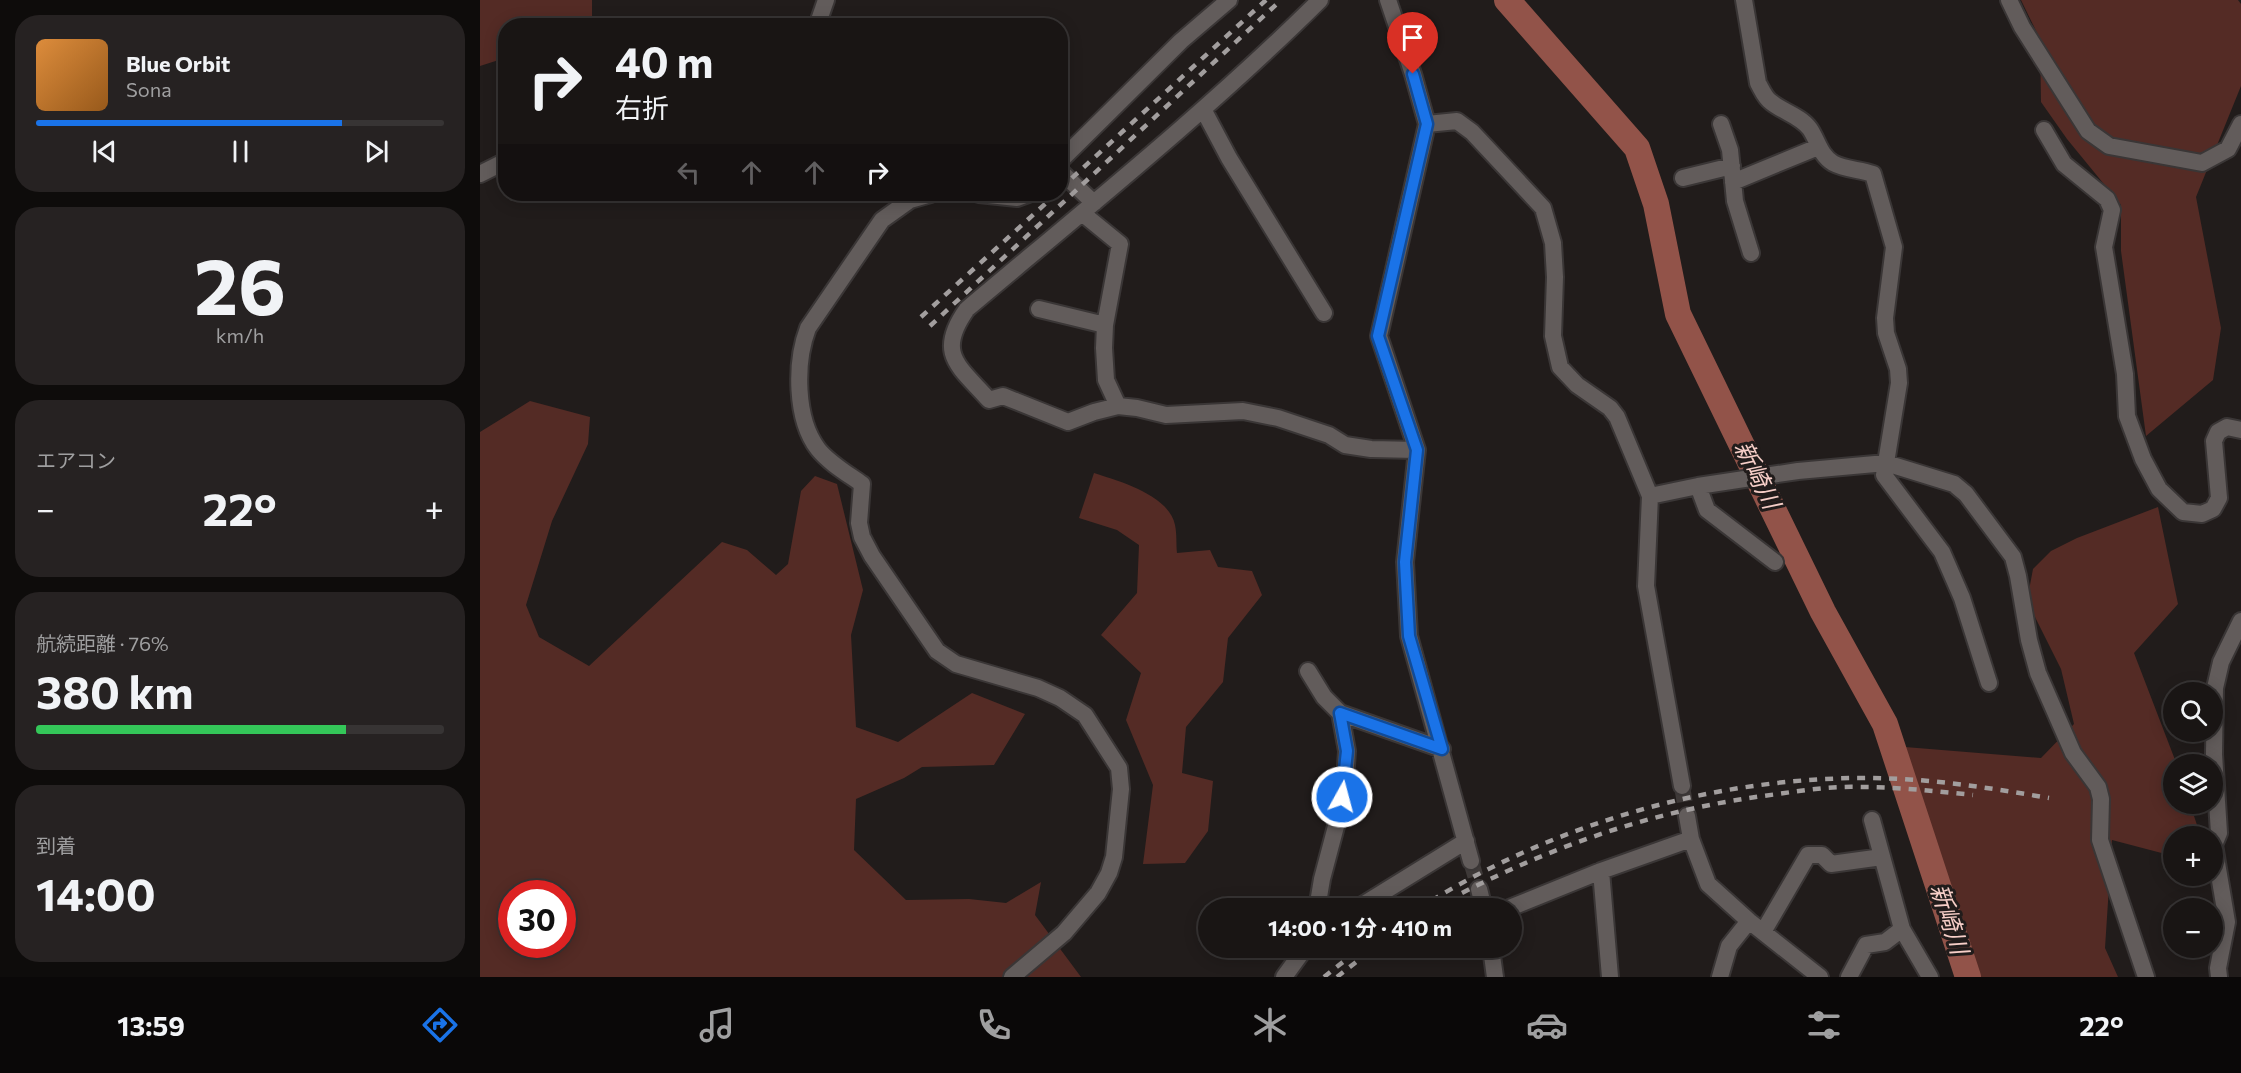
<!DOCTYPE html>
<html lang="ja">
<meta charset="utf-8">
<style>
body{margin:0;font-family:Commissioner,"Noto Sans JP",sans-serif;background:#262222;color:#f1f3f6;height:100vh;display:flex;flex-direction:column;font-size:22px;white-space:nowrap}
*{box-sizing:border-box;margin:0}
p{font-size:20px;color:#9f9fa0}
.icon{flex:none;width:33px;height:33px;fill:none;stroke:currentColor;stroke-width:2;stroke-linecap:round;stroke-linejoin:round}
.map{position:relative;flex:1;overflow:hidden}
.drawer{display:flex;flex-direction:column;gap:15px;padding:15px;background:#0e0c0b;width:480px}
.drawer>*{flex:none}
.banner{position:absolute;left:18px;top:18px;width:570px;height:183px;border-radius:24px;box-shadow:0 3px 15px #0003,0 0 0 2px #373434;background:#191514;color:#f1f3f6;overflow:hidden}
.buttons{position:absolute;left:1683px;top:682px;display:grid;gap:12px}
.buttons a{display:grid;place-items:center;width:60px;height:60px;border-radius:50%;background:#191514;box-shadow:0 3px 15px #0003,0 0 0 2px #373434;font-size:30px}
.speed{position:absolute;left:18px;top:880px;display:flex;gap:12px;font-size:30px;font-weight:700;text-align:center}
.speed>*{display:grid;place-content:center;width:78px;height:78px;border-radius:50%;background:#191514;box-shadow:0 3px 15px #0003,0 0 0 2px #373434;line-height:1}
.speed .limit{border:9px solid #d22;background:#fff;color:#111}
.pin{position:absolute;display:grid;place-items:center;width:51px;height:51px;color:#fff;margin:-62px -26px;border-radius:50% 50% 50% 0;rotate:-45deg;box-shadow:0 0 6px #0007}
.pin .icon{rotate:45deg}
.me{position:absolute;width:66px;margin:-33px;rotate:7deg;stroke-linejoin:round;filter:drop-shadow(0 0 4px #0008)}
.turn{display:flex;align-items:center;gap:21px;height:126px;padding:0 18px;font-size:27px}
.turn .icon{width:78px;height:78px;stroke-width:2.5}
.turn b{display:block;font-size:42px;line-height:51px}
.lanes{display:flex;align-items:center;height:57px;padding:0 18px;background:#0003;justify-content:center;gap:30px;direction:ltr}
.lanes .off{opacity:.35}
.big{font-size:45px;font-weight:700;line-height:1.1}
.drawer .widget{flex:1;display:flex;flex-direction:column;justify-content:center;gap:9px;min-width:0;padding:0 21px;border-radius:24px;background:#262222}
.drawer .dial{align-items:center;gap:0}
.dial b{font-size:78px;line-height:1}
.song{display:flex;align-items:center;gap:18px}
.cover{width:72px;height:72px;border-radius:9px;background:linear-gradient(135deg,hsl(30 70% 55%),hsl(30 70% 35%))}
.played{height:6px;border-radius:3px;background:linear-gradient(90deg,#1a73e8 75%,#373434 75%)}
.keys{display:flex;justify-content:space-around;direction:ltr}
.heat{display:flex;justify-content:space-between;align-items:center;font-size:33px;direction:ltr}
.charge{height:9px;border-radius:4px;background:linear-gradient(90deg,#34c759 76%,#373434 0)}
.trip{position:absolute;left:718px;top:898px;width:324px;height:60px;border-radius:30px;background:#191514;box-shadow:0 3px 15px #0003,0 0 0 2px #373434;font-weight:700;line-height:60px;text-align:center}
.dock{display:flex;height:96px;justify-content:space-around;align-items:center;background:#0a0808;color:#9f9fa0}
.dock .icon{width:42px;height:42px}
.dock .current{color:#1a73e8}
.dock b{font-size:27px;color:#f1f3f6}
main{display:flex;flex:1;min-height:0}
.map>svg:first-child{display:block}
.green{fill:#542b25;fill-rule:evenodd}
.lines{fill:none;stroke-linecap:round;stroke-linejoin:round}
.river{stroke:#925349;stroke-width:26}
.minor-tunnel{stroke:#3e3938;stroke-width:16;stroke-dasharray:16 8;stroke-linecap:butt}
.minor-casing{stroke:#3a3636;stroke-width:20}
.minor{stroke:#625c5b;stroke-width:16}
.rail{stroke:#a29e9e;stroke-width:4.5;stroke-dasharray:8 8;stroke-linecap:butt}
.route-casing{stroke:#114b97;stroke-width:15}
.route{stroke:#1a73e8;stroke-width:10}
.labels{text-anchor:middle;stroke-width:6;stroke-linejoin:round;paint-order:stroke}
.water-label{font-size:24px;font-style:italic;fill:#f7cfc8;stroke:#211c1b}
</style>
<main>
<section class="drawer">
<div class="widget">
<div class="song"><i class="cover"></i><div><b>Blue Orbit</b><p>Sona</p></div></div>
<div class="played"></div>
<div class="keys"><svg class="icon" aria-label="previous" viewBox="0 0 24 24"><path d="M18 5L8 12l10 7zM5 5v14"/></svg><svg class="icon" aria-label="pause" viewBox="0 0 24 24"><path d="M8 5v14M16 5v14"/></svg><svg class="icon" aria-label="next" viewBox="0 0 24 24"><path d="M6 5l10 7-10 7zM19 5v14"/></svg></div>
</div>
<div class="widget dial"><b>26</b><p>km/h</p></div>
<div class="widget"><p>エアコン</p>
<div class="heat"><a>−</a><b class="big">22°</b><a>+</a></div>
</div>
<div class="widget"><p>航続距離 · 76%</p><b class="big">380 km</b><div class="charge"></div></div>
<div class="widget"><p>到着</p><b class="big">14:00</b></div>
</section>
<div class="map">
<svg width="1761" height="977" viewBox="0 0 1761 977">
<rect width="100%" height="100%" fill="#211c1b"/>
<path class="green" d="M0,0H112V25L26,26L25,58L0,66Z
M1541,0H1758L1761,4V86L1716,197L1741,328L1733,380L1666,436L1641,251V205L1587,139L1561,102L1560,39Z
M50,401L110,417L108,444L72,521L46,605L59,637L109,666L242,542L267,550L296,575L308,564L321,491L335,476L357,484L383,590L371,635L376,727L418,742L492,693L545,714L514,765L442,767L424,778L376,799L374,850L426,900L489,899L526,903L561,882L555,915L601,977H0V432ZM32,894H82V945H32Z
M614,473C639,481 689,495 695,525C697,534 696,544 697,553L730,550L738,567L772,571L782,595L748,638L743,682L706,727L702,773L733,781L728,831L705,863L663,864L673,785L646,720L661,673L621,635L657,593L659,545L637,530L599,518Z
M1678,507L1698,604L1654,653L1697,765H1694V804H1710L1721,837H1694L1693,856L1632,840L1625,948L1638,977H1498L1425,747L1561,758L1594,724L1581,669L1547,601L1553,569L1571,551L1597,538Z"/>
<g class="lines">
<path class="river" d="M1027,0L1157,148L1176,204L1198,314L1343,612L1405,724L1488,977"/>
<path class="minor-tunnel" d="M1202,786L1207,816
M991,861L999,889"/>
<g class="minor-casing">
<path id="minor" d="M840,0C729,110 607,208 487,309C455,354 479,366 509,400L523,396L588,422L614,412L638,406L657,408L686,415L763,411L798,418L849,435L865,445L891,449L937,450
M908,0L933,74L947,124L899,336L937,450L925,562L929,636L991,861
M1264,0L1278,83C1282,90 1285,98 1291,102C1303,112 1321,116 1330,129C1338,141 1340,155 1353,163C1366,170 1380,169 1393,174L1414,247L1405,318L1406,333L1418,369L1419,383L1404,475L1462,552L1482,598L1509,683
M1529,0L1542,27L1608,131L1629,146L1722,163L1748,149L1761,124
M337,26L346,0
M723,109L749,158L844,313
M947,124L977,121L992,132L1063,208L1073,243L1075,277L1073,336L1080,367L1097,385L1130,408L1137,417L1170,496L1166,586L1202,786
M1241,124L1250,150L1255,201L1271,253
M1564,130L1584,164L1627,199L1632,210L1624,247L1645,374L1647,416L1663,459L1679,489L1703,512L1722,514L1733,509L1739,498L1734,441L1738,432L1747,427L1761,430
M580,161L701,41L749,0
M580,171L614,203
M0,174L26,161
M1203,178L1252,166
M1253,182L1338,147
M451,194L430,200L402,220L328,328C315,362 315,419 338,449C349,463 368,474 382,484L379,523L382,537L392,556L457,651L476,664L558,688L580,698L605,715L639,768L641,789L634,857L629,873L618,893L584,933L532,977
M499,194L537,198L548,194
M602,213L640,244L625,325L624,348L626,380L638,406
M559,309L625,325
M1218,486L1227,510L1295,562
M1170,496L1218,486L1318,471L1406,463L1474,484L1486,494L1533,557L1538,576L1549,640L1558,673L1593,753L1618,787L1621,799L1620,840L1666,977
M828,671L844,697L860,713L962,749
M1207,816L1211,839L1228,884L1269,921L1340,977
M1392,820L1422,929L1450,977
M1121,871L1130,977
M999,889L1004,909
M837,909L842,879L859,815L865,780L867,751L860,713
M876,909L986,841
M1027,909L1121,871L1211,839
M1283,932L1328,855H1342L1351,864L1402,857
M1011,948L1015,977
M804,977L820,955L823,948
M1240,977L1249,946L1269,921
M1369,977L1386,945L1405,942L1422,929
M1739,977L1738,968L1747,922L1734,845L1739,833L1734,754L1735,688L1741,662L1761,621"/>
</g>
<use href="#minor" class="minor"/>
<path class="rail" d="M580,189L786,0
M441,317L576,194
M450,326L801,0
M982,893C1084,841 1184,808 1298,794C1325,790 1352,786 1380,787C1417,787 1455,791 1493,795
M938,909C1067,827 1223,780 1376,778C1441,777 1505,787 1569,798
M844,977L863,962
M857,977L894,948"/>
</g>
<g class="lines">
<g class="route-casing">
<path id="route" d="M862,797L867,751L860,713L962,749L929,636L925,562L937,450L898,336L947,124L933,74"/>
</g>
<use href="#route" class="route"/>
</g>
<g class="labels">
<g class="water-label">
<text transform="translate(1277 475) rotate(64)" y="8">新崎川</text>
<text transform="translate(1469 919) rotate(72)" y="8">新崎川</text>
</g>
</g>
</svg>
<div class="buttons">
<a><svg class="icon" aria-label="search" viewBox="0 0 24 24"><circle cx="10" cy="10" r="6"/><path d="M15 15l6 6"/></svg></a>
<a><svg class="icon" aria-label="layers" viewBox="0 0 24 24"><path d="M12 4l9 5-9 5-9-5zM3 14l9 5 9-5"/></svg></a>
<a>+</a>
<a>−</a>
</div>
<div class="speed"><div class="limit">30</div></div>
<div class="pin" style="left:933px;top:74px;background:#d93025"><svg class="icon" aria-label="arrive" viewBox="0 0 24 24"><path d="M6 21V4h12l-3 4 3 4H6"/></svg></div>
<svg class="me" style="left:862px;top:797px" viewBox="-20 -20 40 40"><circle r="17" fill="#1a73e8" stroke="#fff" stroke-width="3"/><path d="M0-11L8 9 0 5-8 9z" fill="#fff"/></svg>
<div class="trip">14:00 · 1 分 · 410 m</div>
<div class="banner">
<div class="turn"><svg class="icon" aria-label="right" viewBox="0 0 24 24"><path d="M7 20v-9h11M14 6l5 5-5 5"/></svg><div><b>40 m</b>右折</div></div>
<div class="lanes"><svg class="icon off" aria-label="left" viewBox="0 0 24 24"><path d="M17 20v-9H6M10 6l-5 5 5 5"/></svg><svg class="icon off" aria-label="ahead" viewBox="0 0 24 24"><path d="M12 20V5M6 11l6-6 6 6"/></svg><svg class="icon off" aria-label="ahead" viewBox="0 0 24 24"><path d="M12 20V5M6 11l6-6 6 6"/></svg><svg class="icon" aria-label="right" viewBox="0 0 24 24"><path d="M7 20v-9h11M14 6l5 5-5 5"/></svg></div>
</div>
</div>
</main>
<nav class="dock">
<b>13:59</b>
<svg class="icon current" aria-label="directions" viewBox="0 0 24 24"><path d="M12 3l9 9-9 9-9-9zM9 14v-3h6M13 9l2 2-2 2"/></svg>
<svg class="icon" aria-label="music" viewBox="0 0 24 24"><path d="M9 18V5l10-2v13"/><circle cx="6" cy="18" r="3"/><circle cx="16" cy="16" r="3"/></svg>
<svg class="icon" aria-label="phone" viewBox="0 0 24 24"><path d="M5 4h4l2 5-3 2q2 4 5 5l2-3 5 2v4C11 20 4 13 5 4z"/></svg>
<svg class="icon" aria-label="climate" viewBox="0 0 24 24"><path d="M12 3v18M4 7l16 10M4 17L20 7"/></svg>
<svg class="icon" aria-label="car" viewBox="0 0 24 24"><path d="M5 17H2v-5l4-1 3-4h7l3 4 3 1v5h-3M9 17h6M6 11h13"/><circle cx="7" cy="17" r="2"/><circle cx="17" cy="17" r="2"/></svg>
<svg class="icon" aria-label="filters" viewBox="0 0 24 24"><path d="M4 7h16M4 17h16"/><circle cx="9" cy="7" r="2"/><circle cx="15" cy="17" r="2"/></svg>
<b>22°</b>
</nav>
